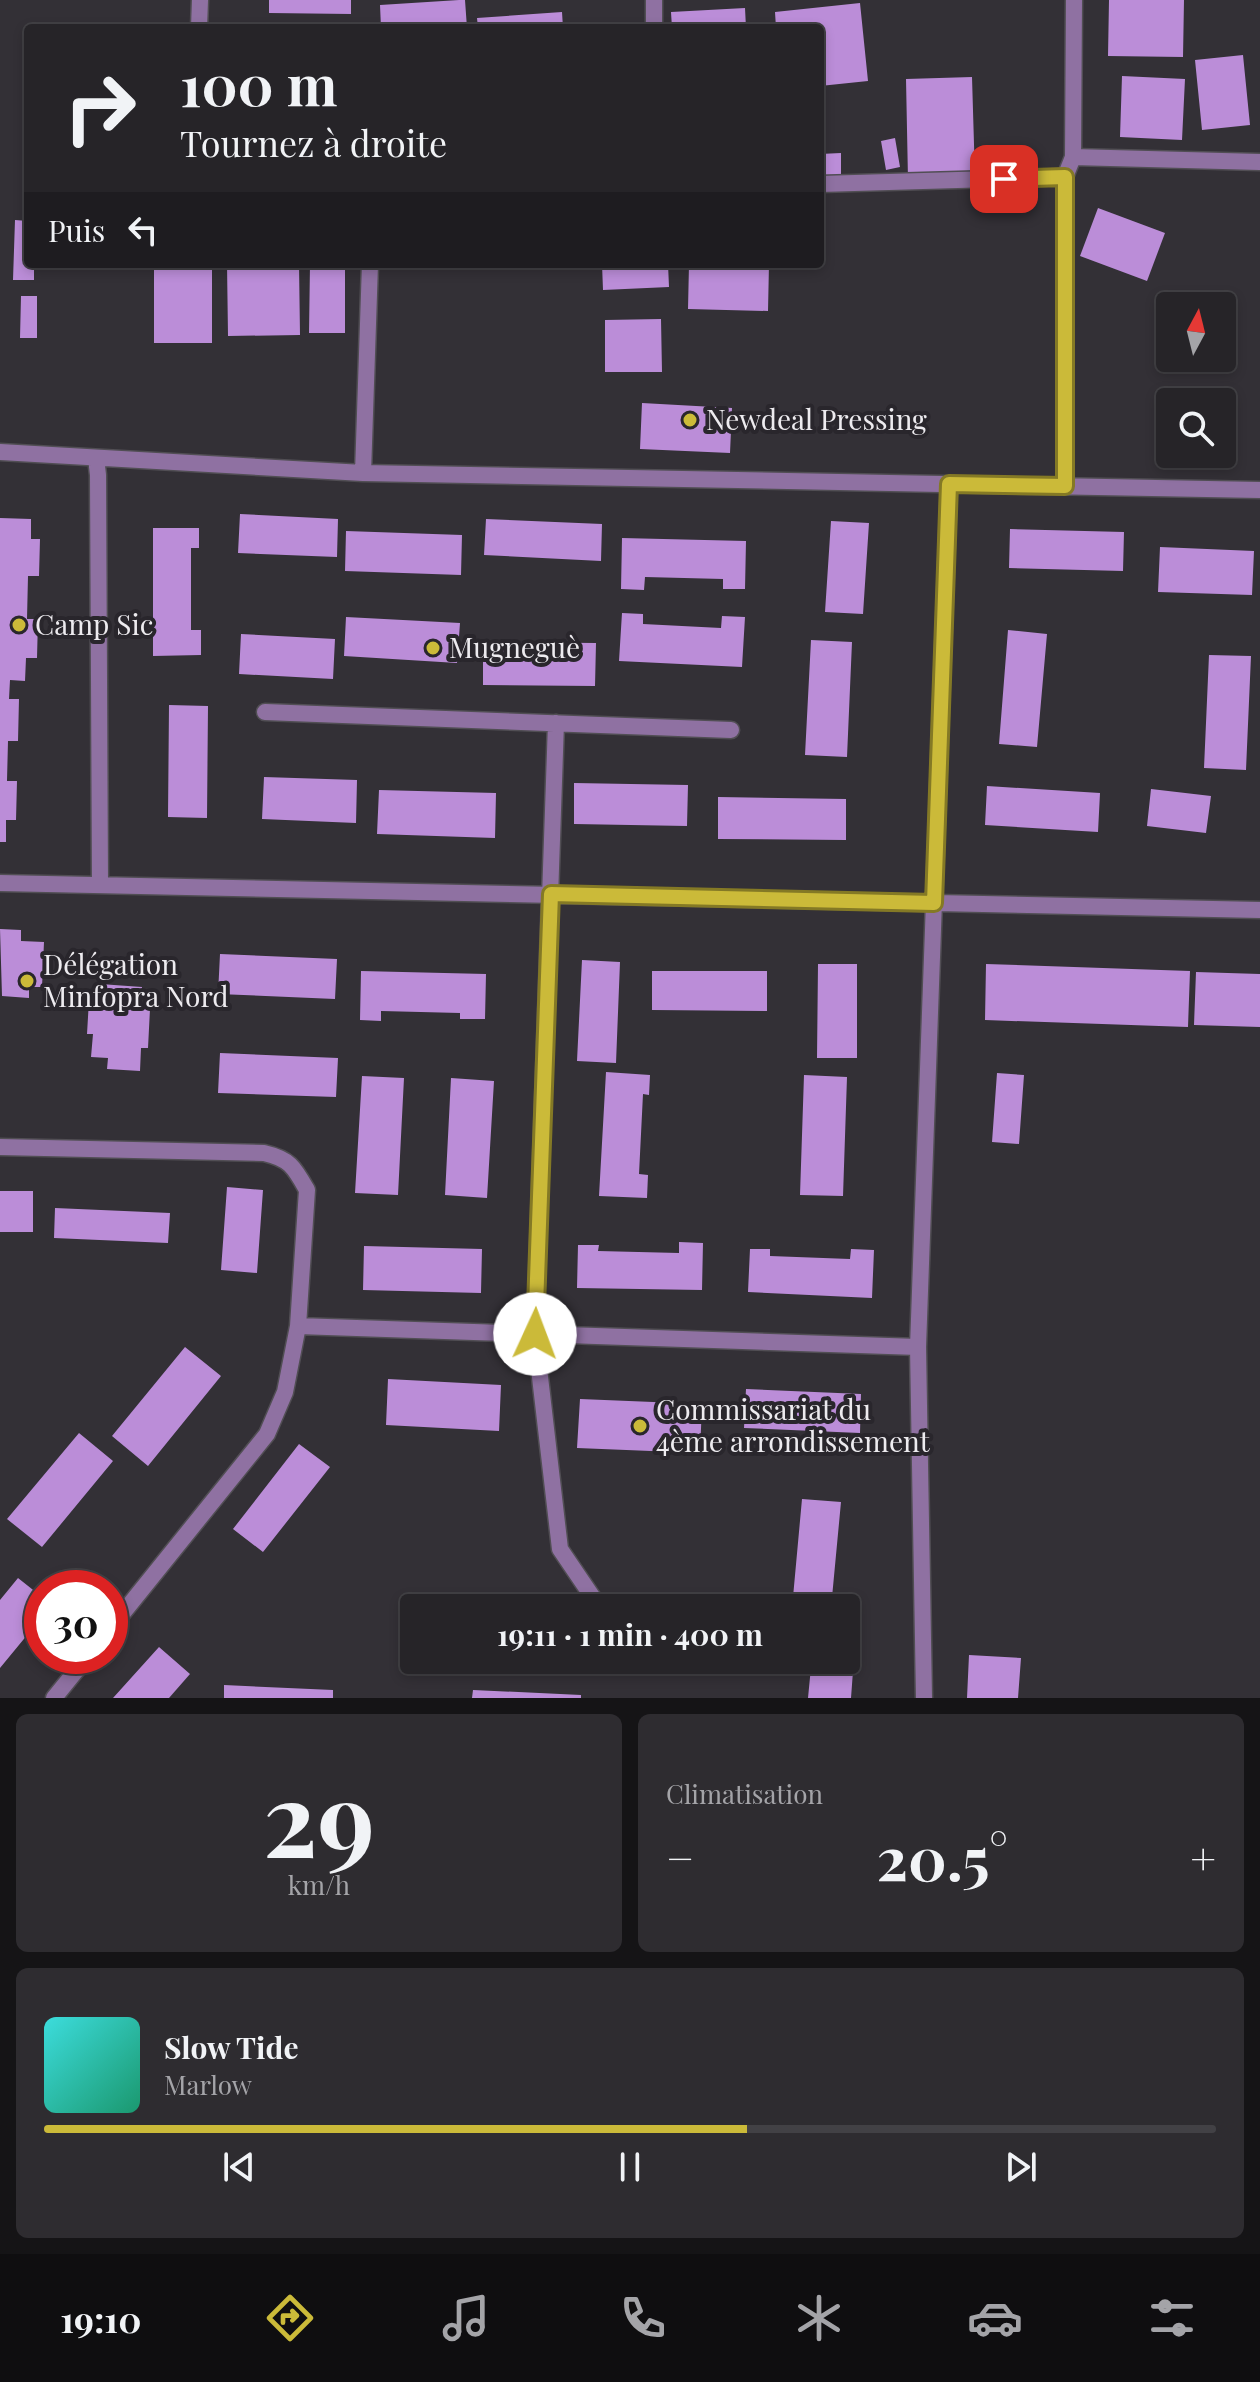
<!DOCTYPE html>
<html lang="fr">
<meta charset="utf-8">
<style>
body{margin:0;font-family:"Playfair Display",serif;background:#2e2c30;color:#f1f3f6;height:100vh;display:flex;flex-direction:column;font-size:30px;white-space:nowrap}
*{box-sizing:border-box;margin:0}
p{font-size:26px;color:#a4a4a8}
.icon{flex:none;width:44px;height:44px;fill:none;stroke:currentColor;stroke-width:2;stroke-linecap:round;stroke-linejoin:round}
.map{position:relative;height:1698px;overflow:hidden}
.sheet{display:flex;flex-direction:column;gap:16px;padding:16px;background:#151416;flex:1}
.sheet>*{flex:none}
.banner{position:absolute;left:24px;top:24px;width:800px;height:244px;border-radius:8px;box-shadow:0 4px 12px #0003,0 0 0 2px #424145;background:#262428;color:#f1f3f6;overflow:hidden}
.needle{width:52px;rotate:7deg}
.tools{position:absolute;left:1156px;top:292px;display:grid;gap:16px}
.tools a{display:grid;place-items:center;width:80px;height:80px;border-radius:8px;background:#262428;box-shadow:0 4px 12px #0003,0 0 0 2px #424145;font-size:40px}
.speed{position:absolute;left:24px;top:1570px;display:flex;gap:16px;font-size:40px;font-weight:700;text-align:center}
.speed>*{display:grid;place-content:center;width:104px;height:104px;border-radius:50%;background:#262428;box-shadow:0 4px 12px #0003,0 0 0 2px #424145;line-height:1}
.speed .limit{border:12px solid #d22;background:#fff;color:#111}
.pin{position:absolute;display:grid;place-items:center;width:68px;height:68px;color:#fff;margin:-34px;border-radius:16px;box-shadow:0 4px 12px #0006}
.me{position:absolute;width:88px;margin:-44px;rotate:2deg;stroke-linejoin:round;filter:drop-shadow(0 0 6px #0008)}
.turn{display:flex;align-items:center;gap:28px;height:168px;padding:0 24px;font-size:36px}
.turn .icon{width:104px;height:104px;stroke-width:2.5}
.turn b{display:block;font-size:56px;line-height:68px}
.then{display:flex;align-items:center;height:76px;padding:0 24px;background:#0003;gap:16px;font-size:30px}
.big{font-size:60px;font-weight:700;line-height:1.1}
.sheet .widget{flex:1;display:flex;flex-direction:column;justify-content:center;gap:12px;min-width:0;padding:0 28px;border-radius:12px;background:#2e2c30}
.sheet .dial{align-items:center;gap:0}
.dial b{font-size:104px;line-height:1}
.song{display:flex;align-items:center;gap:24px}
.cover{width:96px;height:96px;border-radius:12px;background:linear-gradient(135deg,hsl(180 70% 55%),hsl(160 70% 35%))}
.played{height:8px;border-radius:4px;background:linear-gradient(90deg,#cbba39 60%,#424145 60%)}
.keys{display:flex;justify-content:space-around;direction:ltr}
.heat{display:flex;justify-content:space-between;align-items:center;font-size:44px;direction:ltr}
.sheet .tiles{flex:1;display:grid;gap:16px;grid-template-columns:1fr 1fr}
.widget:last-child{grid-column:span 2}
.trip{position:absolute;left:400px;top:1594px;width:460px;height:80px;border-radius:8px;background:#262428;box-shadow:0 4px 12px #0003,0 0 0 2px #424145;font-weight:700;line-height:80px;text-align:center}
.tab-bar{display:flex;height:128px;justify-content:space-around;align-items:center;background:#0f0e10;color:#a4a4a8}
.tab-bar .icon{width:56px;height:56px}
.tab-bar .current{color:#cbba39}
.tab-bar b{font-size:36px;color:#f1f3f6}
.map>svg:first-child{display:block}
.building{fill:#bb8dd8}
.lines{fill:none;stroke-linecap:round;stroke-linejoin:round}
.street-casing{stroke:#514e54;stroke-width:19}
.street{stroke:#8f71a2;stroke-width:16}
.route-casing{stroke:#847925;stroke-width:20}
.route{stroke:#cbba39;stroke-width:14}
.poi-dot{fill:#cbba39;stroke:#29262c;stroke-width:3}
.labels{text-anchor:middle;stroke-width:8;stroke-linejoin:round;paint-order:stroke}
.poi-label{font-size:28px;fill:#edebef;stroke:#29262c;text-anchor:start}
</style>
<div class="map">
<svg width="1260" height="1698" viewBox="0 0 1260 1698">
<rect width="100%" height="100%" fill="#333036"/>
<path class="building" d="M269,0H351V14L269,13Z
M459,0H465L467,28H381L380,5Z
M1109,0H1184L1183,57L1108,56Z
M860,3L868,81L820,86V28H776L775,12Z
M745,8L746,28H672L671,12Z
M562,12L563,28H478L477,18Z
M1243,55L1250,125L1202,130L1195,60Z
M1122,76L1185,79L1182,140L1120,137Z
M972,77L975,178L908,180L906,79Z
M895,138L900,167L886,170L881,141Z
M841,153V180L820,181V154Z
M1098,208L1165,233L1147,281L1080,256Z
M15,220L28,221V264H34V280H13Z
M154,264H212V343H154Z
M227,264H299L300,335L228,336Z
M310,264H345V333H309Z
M602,264H668L669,287L603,290Z
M689,264H769L768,311L688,309Z
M21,296H37V338H20Z
M661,319L662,372H605V320Z
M642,403L732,408L730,453L640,449Z
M240,514L338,519L337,557L238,553Z
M0,518L31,519V539H40L39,576H28L27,619H38L37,658H26L25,681L10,680L9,699H19L18,741H8L7,781H17L16,820H6V842H0Z
M486,519L602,524L601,561L484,555Z
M831,521L869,523L863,614L825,612Z
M153,528H199V548H191V630H201V655L153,656Z
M1010,529L1124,532L1123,571L1009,568Z
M346,531L462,535L461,575L345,571Z
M622,538L746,541L745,589H723V579L645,577L644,590L621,589Z
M1160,547L1254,551L1252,595L1158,592Z
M622,613L643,614V624L721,628L722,616L745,617L742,667L619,661Z
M346,617L460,623L457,663L344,656Z
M1008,630L1047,634L1037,747L999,744Z
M241,634L335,639L333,679L239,674Z
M811,640L852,642L847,757L805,755Z
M483,642L596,643L595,686L483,685Z
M1209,655L1251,656L1246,770L1204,768Z
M169,705L208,706L207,818L168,817Z
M264,777L357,780L356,823L262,819Z
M574,783L688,785L687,826L574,824Z
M987,786L1100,793L1098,832L985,825Z
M1151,789L1211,796L1206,833L1147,826Z
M379,790L496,793L495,838L377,834Z
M718,797L846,799V840L718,839Z
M0,929L21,930V941L44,942L42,987H29V998L2,996Z
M220,954L337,959L335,999L218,994Z
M582,960L620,962L616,1063L577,1061Z
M818,964H857V1058H817Z
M986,964L1190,971L1188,1027L985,1020Z
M361,971L486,974L485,1019H460V1013L381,1011V1021L360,1020Z
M652,971H767V1011L652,1010Z
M1196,972L1260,974V1027L1194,1025Z
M100,984L142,987L141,1008L150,1009L148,1048H141L140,1071L107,1069L108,1058L91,1057L93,1034H87L89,1000L99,1001Z
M220,1053L338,1058L336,1097L218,1093Z
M606,1072L650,1075L649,1095L643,1094L639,1174L648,1175L647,1198L599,1196Z
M997,1073L1024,1075L1019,1144L992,1142Z
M804,1075L847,1077L843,1196L800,1195Z
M362,1076L404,1078L398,1195L355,1193Z
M451,1078L494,1081L487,1198L445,1195Z
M227,1187L263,1190L257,1273L221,1270Z
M0,1191H33V1232H0Z
M55,1208L170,1213L168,1243L54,1238Z
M679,1242L703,1243L702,1290L577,1288L578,1245H599L598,1251L679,1253Z
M364,1246L482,1249L481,1293L363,1290Z
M750,1249H770V1256L850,1259L851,1249L874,1250L872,1298L748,1292Z
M185,1347L221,1376L148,1466L112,1436Z
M388,1379L501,1385L499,1431L386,1425Z
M746,1389L861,1394L860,1433L744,1428Z
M580,1399L702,1404L700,1453L577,1448Z
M79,1433L113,1461L42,1547L7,1519Z
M299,1444L330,1467L263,1552L233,1529Z
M802,1499L841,1502L831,1608H792Z
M18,1578L42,1597V1617L0,1668V1600Z
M159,1647L190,1674L169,1698H113Z
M969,1655L1021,1658L1018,1698H967Z
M811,1667L853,1671L851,1698H808Z
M224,1685L333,1690V1698H224Z
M473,1690L581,1695V1698H472Z"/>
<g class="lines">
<g class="street-casing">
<path id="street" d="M654,0V28
M199,28L200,0
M1073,157L1260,162
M820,184L1065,177
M0,452L363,473L1260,490
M96,458L98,475L100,884
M363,473L370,264
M1065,486V177L1073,157L1074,0
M265,712L731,730
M556,723L535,1334L560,1549L600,1608
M0,883L1260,910
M0,1147L264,1153C290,1159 294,1167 307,1190L298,1326L285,1392L267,1434L110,1629
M298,1326L918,1347
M54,1698L88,1656
M924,1698L918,1347L949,484"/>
</g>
<use href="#street" class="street"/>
</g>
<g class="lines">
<g class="route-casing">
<path id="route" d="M535,1334L551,894L934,903L949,484L1065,486V177L1004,179"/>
</g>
<use href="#route" class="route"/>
</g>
<g class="poi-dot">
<circle cx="690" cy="420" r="8"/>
<circle cx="19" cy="625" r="8"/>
<circle cx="433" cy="648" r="8"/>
<circle cx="27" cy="981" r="8"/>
<circle cx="640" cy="1426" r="8"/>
</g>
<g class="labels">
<g class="poi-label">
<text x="706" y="430">Newdeal Pressing</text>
<text x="35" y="635">Camp Sic</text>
<text x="449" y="658">Mugneguè</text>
<text x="43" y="975">Délégation<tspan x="43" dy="32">Minfopra Nord</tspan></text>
<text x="656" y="1420">Commissariat du<tspan x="656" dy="32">4ème arrondissement</tspan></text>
</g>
</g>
</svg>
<div class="tools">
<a><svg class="needle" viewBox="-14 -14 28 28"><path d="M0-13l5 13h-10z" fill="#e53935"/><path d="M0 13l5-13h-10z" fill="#a4a4a8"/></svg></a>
<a><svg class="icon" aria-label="search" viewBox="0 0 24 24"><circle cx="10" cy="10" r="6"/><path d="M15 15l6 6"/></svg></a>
</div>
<div class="speed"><div class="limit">30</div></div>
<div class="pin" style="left:1004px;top:179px;background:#d93025"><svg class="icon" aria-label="arrive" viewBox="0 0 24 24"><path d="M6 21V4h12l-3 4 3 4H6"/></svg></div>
<svg class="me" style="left:535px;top:1334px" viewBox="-20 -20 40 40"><circle r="19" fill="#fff"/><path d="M0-13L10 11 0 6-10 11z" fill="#cbba39"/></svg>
<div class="trip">19:11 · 1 min · 400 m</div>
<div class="banner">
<div class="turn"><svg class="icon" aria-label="right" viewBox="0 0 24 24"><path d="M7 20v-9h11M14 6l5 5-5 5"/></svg><div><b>100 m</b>Tournez à droite</div></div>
<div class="then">Puis<svg class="icon" aria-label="left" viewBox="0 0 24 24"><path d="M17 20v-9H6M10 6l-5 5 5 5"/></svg></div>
</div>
</div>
<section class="sheet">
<div class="tiles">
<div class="widget dial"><b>29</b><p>km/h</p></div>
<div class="widget"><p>Climatisation</p>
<div class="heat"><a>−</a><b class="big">20.5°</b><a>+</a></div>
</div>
<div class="widget">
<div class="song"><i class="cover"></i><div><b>Slow Tide</b><p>Marlow</p></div></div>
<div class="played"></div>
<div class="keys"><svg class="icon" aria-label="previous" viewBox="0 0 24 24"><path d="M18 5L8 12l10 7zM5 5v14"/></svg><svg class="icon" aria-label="pause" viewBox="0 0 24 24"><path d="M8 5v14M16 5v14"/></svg><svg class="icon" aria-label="next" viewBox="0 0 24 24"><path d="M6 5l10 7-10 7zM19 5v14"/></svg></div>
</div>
</div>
</section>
<nav class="tab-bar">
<b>19:10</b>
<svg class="icon current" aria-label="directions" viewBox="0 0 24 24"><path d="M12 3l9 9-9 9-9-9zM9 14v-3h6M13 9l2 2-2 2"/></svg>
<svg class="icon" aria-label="music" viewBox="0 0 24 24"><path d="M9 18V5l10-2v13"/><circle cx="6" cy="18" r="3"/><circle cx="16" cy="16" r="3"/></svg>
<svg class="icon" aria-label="phone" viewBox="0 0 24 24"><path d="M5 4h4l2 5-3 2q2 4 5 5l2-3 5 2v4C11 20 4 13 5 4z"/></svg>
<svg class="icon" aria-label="climate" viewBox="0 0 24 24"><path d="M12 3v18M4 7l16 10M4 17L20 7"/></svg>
<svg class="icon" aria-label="car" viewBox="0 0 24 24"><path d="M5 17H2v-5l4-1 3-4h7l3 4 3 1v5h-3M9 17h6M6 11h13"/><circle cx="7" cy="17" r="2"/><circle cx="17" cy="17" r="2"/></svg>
<svg class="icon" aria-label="filters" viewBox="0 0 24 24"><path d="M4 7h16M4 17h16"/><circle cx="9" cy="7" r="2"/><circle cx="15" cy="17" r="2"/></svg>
</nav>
